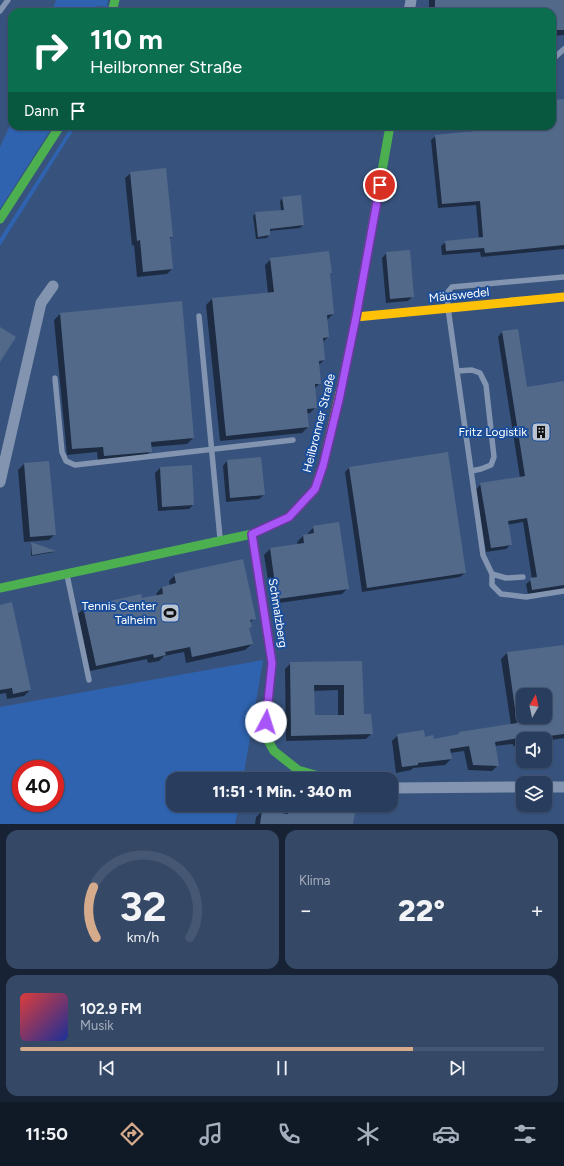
<!DOCTYPE html>
<html lang="de">
<meta charset="utf-8">
<style>
body{margin:0;font-family:Figtree,sans-serif;background:#354967;color:#f1f3f6;height:100vh;display:flex;flex-direction:column;font-size:15px;white-space:nowrap}
*{box-sizing:border-box;margin:0}
p{font-size:13px;color:#a5aebc}
.icon{flex:none;width:22px;height:22px;fill:none;stroke:currentColor;stroke-width:2;stroke-linecap:round;stroke-linejoin:round}
.map{position:relative;height:824px;overflow:hidden}
.sheet{display:flex;flex-direction:column;gap:6px;padding:6px;background:#172234;flex:1}
.sheet>*{flex:none}
.banner{position:absolute;left:8px;top:8px;width:548px;height:122px;border-radius:12px;box-shadow:0 1px 3px #0004,0 0 0 1px #455773;background:#0b6e4f;color:#fff;overflow:hidden}
.needle{width:26px;rotate:9deg}
.buttons{position:absolute;left:516px;top:688px;display:grid;gap:8px}
.buttons a{display:grid;place-items:center;width:36px;height:36px;border-radius:8px;background:#293e5e;box-shadow:0 1px 3px #0004,0 0 0 1px #455773;font-size:20px}
.speed{position:absolute;left:12px;top:760px;display:flex;gap:8px;font-size:20px;font-weight:700;text-align:center}
.speed>*{display:grid;place-content:center;width:52px;height:52px;border-radius:50%;background:#293e5e;box-shadow:0 1px 3px #0004,0 0 0 1px #455773;line-height:1}
.speed .limit{border:6px solid #d22;background:#fff;color:#111}
.pin{position:absolute;display:grid;place-items:center;width:34px;height:34px;color:#fff;margin:-17px;border:2px solid #fff;border-radius:50%;box-shadow:0 1px 4px #0007}
.me{position:absolute;width:44px;margin:-22px;rotate:5deg;stroke-linejoin:round;filter:drop-shadow(0 0 3px #0008)}
.turn{display:flex;align-items:center;gap:14px;height:84px;padding:0 16px;font-size:18px}
.turn .icon{width:52px;height:52px;stroke-width:2.5}
.turn b{display:block;font-size:28px;line-height:34px}
.then{display:flex;align-items:center;height:38px;padding:0 16px;background:#0003;gap:8px;font-size:15px}
.big{font-size:30px;font-weight:800;line-height:1.1}
.sheet .card{flex:1;display:flex;flex-direction:column;justify-content:center;gap:6px;min-width:0;padding:0 14px;border-radius:12px;background:#354967}
.sheet .dial{align-items:center;gap:0}
.dial svg{height:104px;overflow:visible;fill:none;stroke:#455773;stroke-width:7;stroke-linecap:round;text-anchor:middle}
.dial text{fill:#f1f3f6;stroke:none}
.song{display:flex;align-items:center;gap:12px}
.cover{width:48px;height:48px;border-radius:6px;background:linear-gradient(135deg,hsl(0 70% 55%),hsl(230 70% 35%))}
.played{height:4px;border-radius:2px;background:linear-gradient(90deg,#d6ab8b 75%,#455773 75%)}
.keys{display:flex;justify-content:space-around;direction:ltr}
.heat{display:flex;justify-content:space-between;align-items:center;font-size:22px;direction:ltr}
.sheet .tiles{flex:1;display:grid;gap:6px;grid-template-columns:1fr 1fr}
.card:last-child{grid-column:span 2}
.trip{position:absolute;left:166px;top:772px;width:232px;height:40px;border-radius:12px;background:#293e5e;box-shadow:0 1px 3px #0004,0 0 0 1px #455773;font-weight:800;line-height:40px;text-align:center}
.dock{display:flex;height:64px;justify-content:space-around;align-items:center;background:#101926;color:#a5aebc}
.dock .icon{width:28px;height:28px}
.dock .current{color:#d6ab8b}
.dock b{font-size:18px;color:#f1f3f6}
.map>svg:first-child{display:block}
.green{fill:#2f63af;fill-rule:evenodd}
.shadow{fill:#0007;fill-rule:evenodd}
.building{fill:#52698a;fill-rule:evenodd}
.lines{fill:none;stroke-linecap:round;stroke-linejoin:round}
.lane{stroke:#8294af;stroke-width:5.5}
.street{stroke:#8294af;stroke-width:11}
.fast{stroke:#4caf50;stroke-width:9}
.slow{stroke:#ffc107;stroke-width:9}
.route-casing{stroke:#6d37a1;stroke-width:10}
.route{stroke:#a855f7;stroke-width:7}
.labels{text-anchor:middle;stroke-width:4;stroke-linejoin:round;paint-order:stroke}
.street-label{font-size:12px;fill:#fff;stroke:#1a4d9a}
.poi-label{font-size:12px;fill:#fff;stroke:#1a4d9a;text-anchor:end}
</style>
<div class="map">
<svg width="564" height="824" viewBox="0 0 564 824">
<rect width="100%" height="100%" fill="#37537d"/>
<path class="green" d="M56,0H108L107,7L97,6L94,12H52Z
M12,121V126H53L0,209V147Z
M72,126H76L0,246V238Z
M263,660L243,779H173V805H239L235,824H0V707ZM21,769H55V803H21Z"/>
<path class="shadow" d="M429,0H564V35L552,36V12H429Z
M564,100V249L481,257L480,252L442,255L441,246L446,242L479,239L476,205L438,208L431,140L436,136L470,133L469,126H552V101Z
M131,173L172,237L169,239L172,269L167,274L137,277L134,245L132,246L125,178Z
M283,198L303,225L300,228L269,231V235L267,238L256,239L253,216L256,213L281,211L280,201Z
M387,253L413,296L408,301L386,303L382,258Z
M271,259L329,274L333,314L326,321L328,337L322,343L324,360L318,366L320,383L314,389L316,407L310,413L306,414L308,427L302,433L220,441L206,305L212,299L268,294L265,265Z
M181,303L193,438L187,444L150,447L151,451L144,457L98,462L97,452L67,455L54,320L60,314Z
M502,332L526,388L564,382V589L528,594L526,584L532,579L523,522L507,525L511,544L506,549L486,552L476,489L481,484L520,478L498,337Z
M227,461L264,495L259,499L226,502L223,466Z
M48,462L55,534L49,540L24,542L18,470L24,464Z
M191,466L193,505L189,509L158,511L155,473L160,468Z
M349,468L465,573L460,577L362,592L345,472Z
M314,527L348,588L342,594L272,604L264,555L270,549L298,545L297,542L303,536L308,535V533Z
M31,543L54,552L31,556Z
M175,575L254,618L250,623L251,627L248,629L252,644L245,650L186,663L184,652L164,656L159,661L148,663L147,659L90,671L78,614L84,608L157,596L156,594L162,587L170,586L169,581Z
M0,606L30,690L24,696L7,699L6,693L0,694Z
M564,646V738L545,741V739H523V744L513,746V744L495,746L498,765L492,771L468,770L464,751L450,753L451,759L445,765L413,768L411,770L396,773L392,741L398,735L433,740L457,736L460,733L511,725L501,659L507,653ZM523,695H545V717H523Z
M361,662L363,715L372,733L366,739L286,741L285,669L291,663ZM338,690V716H314L313,691Z
M289,805H337L352,824H255L256,817L263,811L283,815V812Z"/>
<path class="building" d="M435,0H564V30H552V12H435Z
M564,99V245L485,253L484,248L446,251L445,241L483,237L480,201L442,204L435,135L474,131V126H552V100Z
M166,168L173,237H170L173,269L143,272L140,240L137,241L130,172Z
M301,195L304,225L270,229V235L258,237L255,212L284,210L282,197Z
M410,250L414,297L390,299L386,252Z
M329,251L332,273H330L334,314L327,315L329,337L323,338L325,360L319,361L321,384H315L317,408L307,409L309,427L226,436L212,298L274,292L270,258Z
M182,301L194,438L151,442L152,452L104,456L103,447L72,449L60,313Z
M0,327L16,337L0,362Z
M518,329L527,387L564,381V585L532,590L530,578L537,577L527,518L508,521L512,545L491,548L480,483L525,476L502,331Z
M448,452L466,573L367,588L349,467Z
M261,457L265,495L230,498L227,460Z
M49,461L56,535L30,537L24,463Z
M192,465L194,505L162,507L160,467Z
M339,522L349,589L277,599L270,548L304,543L303,535L314,533L313,526Z
M31,542L56,551L32,555Z
M243,559L256,619L250,620L252,627L249,628L253,644L192,657L190,647L165,652L166,655L154,658L153,654L96,666L83,607L141,594L142,598L163,594L162,587L176,583L174,574Z
M12,602L31,690L13,694L12,688L0,690V605Z
M564,645V734L519,740V738L495,742L499,766L473,765L469,746L450,749L452,759L418,763V765L402,767L397,734L424,730L425,737L433,735L434,739L459,734V732L517,723L507,652ZM523,695H545V717H523Z
M362,661L364,714H371L373,734L291,736L290,662ZM314,685H344V715H315Z
M289,805H343L356,807L353,824H260L262,810L288,814Z"/>
<g class="lines">
<path class="lane" d="M0,11L8,0
M552,60L564,49
M199,316L220,538
M457,371L472,370L480,373L486,385L494,457L491,465L481,469L471,471
M55,378L62,452L66,461L75,465L293,440
M492,574V585L501,594L526,597L564,591
M67,575L89,680
M523,577L506,578L492,574L483,555L448,308L447,293L452,287L564,277"/>
<path class="street" d="M409,12L411,0
M0,482L41,303L53,286
M545,787H564
M391,788L523,787"/>
<path class="fast" d="M112,12L115,0
M0,219L60,126
M340,393L356,317L390,126
M252,534L272,663L265,735L274,751L298,770L329,779
M0,588L252,534L289,517L293,513"/>
<path class="slow" d="M356,317L564,297
M293,513L315,489L323,466L340,393"/>
</g>
<g class="lines">
<g class="route-casing">
<path id="route" d="M266,722L272,663L252,534L289,517L315,489L323,466L339,400L356,317L380,185"/>
</g>
<use href="#route" class="route"/>
</g>
<defs>
<g id="building-square" transform="scale(1)"><rect x="-9" y="-9" width="18" height="18" rx="4" fill="#b9c3d2" stroke="#1a4d9a"/><path d="M-4-6H4V6H1V3H-1V6H-4ZM-2.5-4.3h1.7v1.8h-1.7ZM.8-4.3h1.7v1.8H.8ZM-2.5-1h1.7V.8h-1.7ZM.8-1h1.7V.8H.8Z" fill="#111"/></g>
<g id="stadium-square" transform="scale(1)"><rect x="-9" y="-9" width="18" height="18" rx="4" fill="#b9c3d2" stroke="#1a4d9a"/><path d="M0-5a6.5 5 0 1 0 0 10a6.5 5 0 1 0 0-10ZM-3.5-1.8h7v3.6h-7Z" fill="#111"/></g>
</defs>
<g fill-rule="evenodd">
<use href="#building-square" x="541" y="432"/>
<use href="#stadium-square" x="170" y="613"/>
</g>
<g class="labels">
<g class="street-label">
<text transform="translate(459 295) rotate(-6)" y="4">Mäuswedel</text>
<text transform="translate(319 423) rotate(-76)" y="4">Heilbronner Straße</text>
<text transform="translate(278 613) rotate(81)" y="4">Schmalzberg</text>
</g>
<g class="poi-label">
<text x="527" y="436">Fritz Logistik</text>
<text x="156" y="610">Tennis Center<tspan x="156" dy="14">Talheim</tspan></text>
</g>
</g>
</svg>
<div class="buttons">
<a><svg class="needle" viewBox="-14 -14 28 28"><path d="M0-13l5 13h-10z" fill="#e53935"/><path d="M0 13l5-13h-10z" fill="#a5aebc"/></svg></a>
<a><svg class="icon" aria-label="sound" viewBox="0 0 24 24"><path d="M4 9h4l5-4v14l-5-4H4zM17 9q2 3 0 6"/></svg></a>
<a><svg class="icon" aria-label="layers" viewBox="0 0 24 24"><path d="M12 4l9 5-9 5-9-5zM3 14l9 5 9-5"/></svg></a>
</div>
<div class="speed"><div class="limit">40</div></div>
<div class="pin" style="left:380px;top:185px;background:#d93025"><svg class="icon" aria-label="arrive" viewBox="0 0 24 24"><path d="M6 21V4h12l-3 4 3 4H6"/></svg></div>
<svg class="me" style="left:266px;top:722px" viewBox="-20 -20 40 40"><circle r="19" fill="#fff"/><path d="M0-13L10 11 0 6-10 11z" fill="#a855f7"/></svg>
<div class="trip">11:51 · 1 Min. · 340 m</div>
<div class="banner">
<div class="turn"><svg class="icon" aria-label="right" viewBox="0 0 24 24"><path d="M7 20v-9h11M14 6l5 5-5 5"/></svg><div><b>110 m</b>Heilbronner Straße</div></div>
<div class="then">Dann<svg class="icon" aria-label="arrive" viewBox="0 0 24 24"><path d="M6 21V4h12l-3 4 3 4H6"/></svg></div>
</div>
</div>
<section class="sheet">
<div class="tiles">
<div class="card dial"><svg viewBox="0 0 100 80">
<path d="M14 69A42 42 0 1 1 86 69"/>
<path d="M14 69A42 42 0 0 1 12 30" stroke="#d6ab8b"/>
<text x="50" y="56" font-size="32" font-weight="700">32</text>
<text x="50" y="72" font-size="11">km/h</text>
</svg></div>
<div class="card"><p>Klima</p>
<div class="heat"><a>−</a><b class="big">22°</b><a>+</a></div>
</div>
<div class="card">
<div class="song"><i class="cover"></i><div><b>102.9 FM</b><p>Musik</p></div></div>
<div class="played"></div>
<div class="keys"><svg class="icon" aria-label="previous" viewBox="0 0 24 24"><path d="M18 5L8 12l10 7zM5 5v14"/></svg><svg class="icon" aria-label="pause" viewBox="0 0 24 24"><path d="M8 5v14M16 5v14"/></svg><svg class="icon" aria-label="next" viewBox="0 0 24 24"><path d="M6 5l10 7-10 7zM19 5v14"/></svg></div>
</div>
</div>
</section>
<nav class="dock">
<b>11:50</b>
<svg class="icon current" aria-label="directions" viewBox="0 0 24 24"><path d="M12 3l9 9-9 9-9-9zM9 14v-3h6M13 9l2 2-2 2"/></svg>
<svg class="icon" aria-label="music" viewBox="0 0 24 24"><path d="M9 18V5l10-2v13"/><circle cx="6" cy="18" r="3"/><circle cx="16" cy="16" r="3"/></svg>
<svg class="icon" aria-label="phone" viewBox="0 0 24 24"><path d="M5 4h4l2 5-3 2q2 4 5 5l2-3 5 2v4C11 20 4 13 5 4z"/></svg>
<svg class="icon" aria-label="climate" viewBox="0 0 24 24"><path d="M12 3v18M4 7l16 10M4 17L20 7"/></svg>
<svg class="icon" aria-label="car" viewBox="0 0 24 24"><path d="M5 17H2v-5l4-1 3-4h7l3 4 3 1v5h-3M9 17h6M6 11h13"/><circle cx="7" cy="17" r="2"/><circle cx="17" cy="17" r="2"/></svg>
<svg class="icon" aria-label="filters" viewBox="0 0 24 24"><path d="M4 7h16M4 17h16"/><circle cx="9" cy="7" r="2"/><circle cx="15" cy="17" r="2"/></svg>
</nav>
